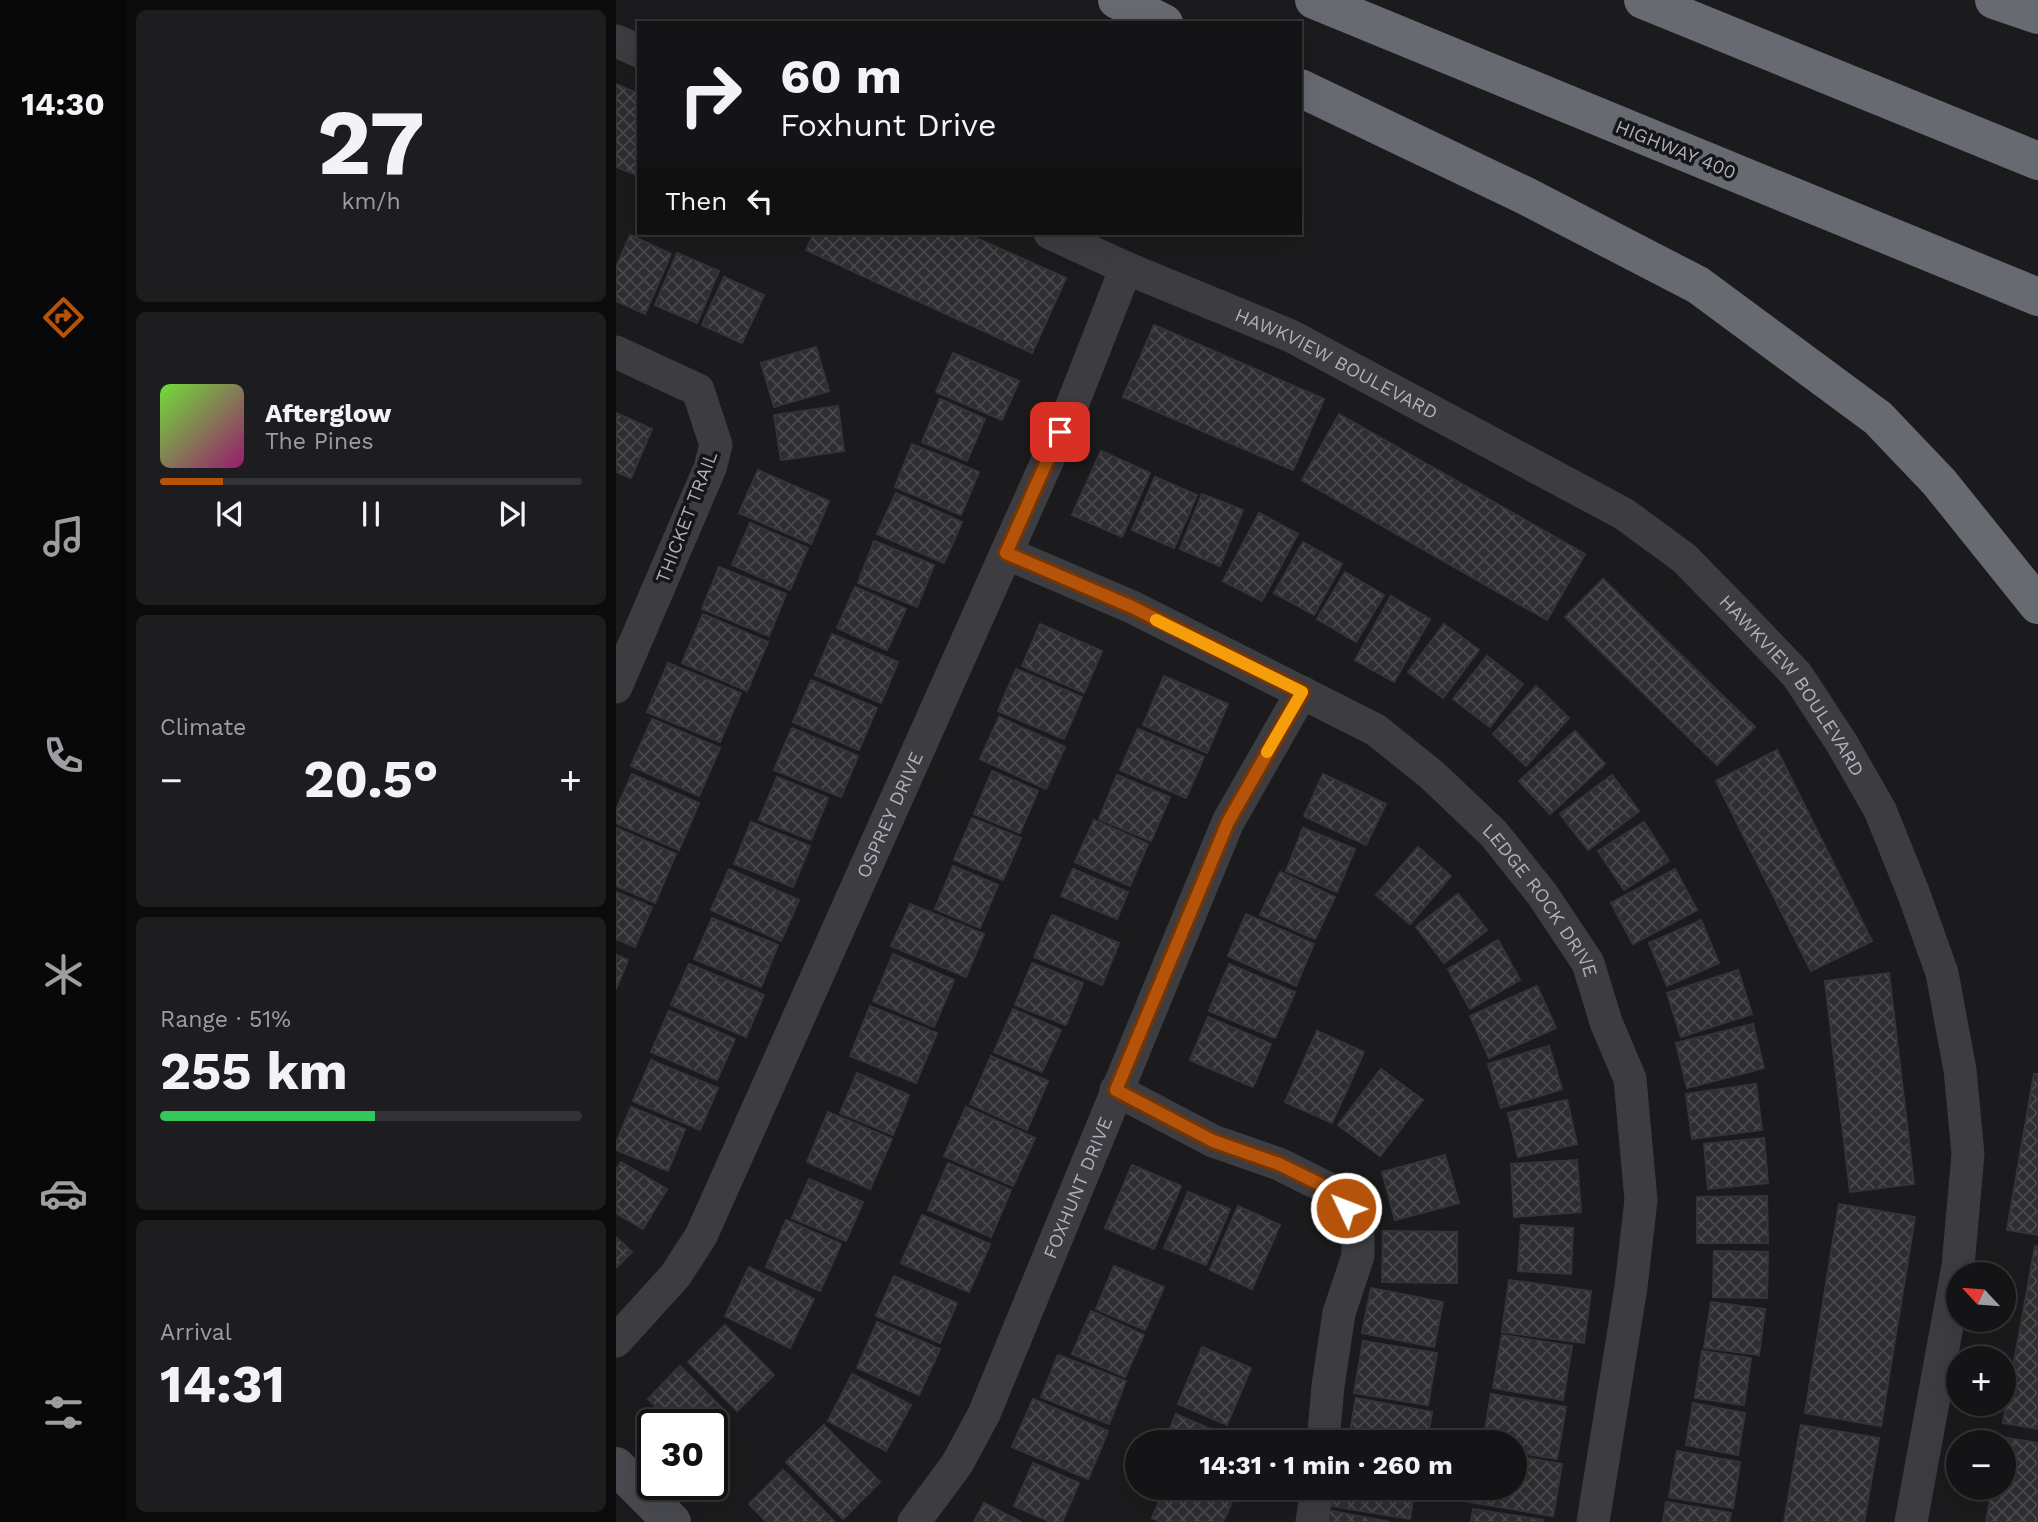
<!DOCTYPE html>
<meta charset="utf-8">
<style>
body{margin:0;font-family:"Work Sans",sans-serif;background:#1d1d1f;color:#f1f3f6;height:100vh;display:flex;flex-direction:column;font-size:26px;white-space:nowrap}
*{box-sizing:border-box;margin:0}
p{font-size:23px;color:#9d9ea1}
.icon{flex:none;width:38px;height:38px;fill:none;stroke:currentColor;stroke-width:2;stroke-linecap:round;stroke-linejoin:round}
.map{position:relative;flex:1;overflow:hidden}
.panel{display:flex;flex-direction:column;gap:10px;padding:10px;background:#0b0b0c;width:490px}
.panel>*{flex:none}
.top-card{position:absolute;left:21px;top:21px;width:665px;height:214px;border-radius:0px;box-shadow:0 7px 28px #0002,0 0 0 2px #333335;background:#141416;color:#f1f3f6;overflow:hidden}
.needle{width:46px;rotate:296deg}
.fabs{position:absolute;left:1330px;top:1262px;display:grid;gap:14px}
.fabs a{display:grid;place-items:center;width:70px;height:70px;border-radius:50%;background:#141416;box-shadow:0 7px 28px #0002,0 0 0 2px #333335;font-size:35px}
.speed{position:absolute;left:21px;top:1409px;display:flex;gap:14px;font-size:35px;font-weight:700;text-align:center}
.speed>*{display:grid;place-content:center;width:91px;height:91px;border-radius:50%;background:#141416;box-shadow:0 7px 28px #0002,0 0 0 2px #333335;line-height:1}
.speed .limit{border:4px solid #111;border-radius:10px;background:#fff;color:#111}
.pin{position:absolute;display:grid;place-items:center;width:60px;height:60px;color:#fff;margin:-30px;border-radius:14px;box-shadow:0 4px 10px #0006}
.me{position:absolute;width:77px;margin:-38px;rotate:313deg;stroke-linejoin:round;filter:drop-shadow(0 0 5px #0008)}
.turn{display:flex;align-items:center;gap:24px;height:147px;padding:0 28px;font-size:32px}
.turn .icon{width:91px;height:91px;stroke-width:2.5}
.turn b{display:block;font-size:49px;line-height:60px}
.then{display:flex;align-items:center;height:66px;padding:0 28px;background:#0003;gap:14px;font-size:26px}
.big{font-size:52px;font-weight:700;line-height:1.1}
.panel .tile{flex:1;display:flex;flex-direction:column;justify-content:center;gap:10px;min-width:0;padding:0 24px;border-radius:10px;background:#1d1d1f}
.panel .dial{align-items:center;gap:0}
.dial b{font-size:91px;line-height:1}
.song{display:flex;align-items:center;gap:21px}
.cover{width:84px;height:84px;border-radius:10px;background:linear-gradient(135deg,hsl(100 70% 55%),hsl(320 70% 35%))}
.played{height:7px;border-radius:4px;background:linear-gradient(90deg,#b45309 15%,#333335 15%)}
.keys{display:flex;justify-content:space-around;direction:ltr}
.heat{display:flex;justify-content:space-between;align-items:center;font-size:38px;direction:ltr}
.charge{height:10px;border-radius:5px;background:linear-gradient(90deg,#34c759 51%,#333335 0)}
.trip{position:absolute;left:509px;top:1430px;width:402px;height:70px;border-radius:35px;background:#141416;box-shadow:0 7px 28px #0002,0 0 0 2px #333335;font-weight:700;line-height:70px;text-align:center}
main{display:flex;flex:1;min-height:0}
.tabs{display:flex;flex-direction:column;width:126px;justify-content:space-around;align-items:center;background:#080809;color:#9d9ea1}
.tabs .icon{width:49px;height:49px}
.tabs .selected{color:#b45309}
.tabs b{font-size:32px;color:#f1f3f6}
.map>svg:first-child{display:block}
.building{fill:url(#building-cross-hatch);stroke:#353539;stroke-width:2}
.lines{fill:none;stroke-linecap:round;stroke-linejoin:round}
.street{stroke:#3c3c41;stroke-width:33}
.secondary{stroke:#4a4b51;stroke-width:38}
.highway{stroke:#686a72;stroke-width:38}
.route-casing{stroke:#753606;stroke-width:18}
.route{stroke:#b45309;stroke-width:12}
.slow{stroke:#f59e0b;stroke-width:12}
.labels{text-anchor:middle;stroke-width:7;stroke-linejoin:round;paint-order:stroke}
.street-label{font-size:19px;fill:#aeb1bb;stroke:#161618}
</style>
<main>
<nav class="tabs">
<b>14:30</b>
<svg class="icon selected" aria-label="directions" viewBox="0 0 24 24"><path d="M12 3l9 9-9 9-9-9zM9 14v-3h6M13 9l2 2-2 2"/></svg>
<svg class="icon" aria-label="music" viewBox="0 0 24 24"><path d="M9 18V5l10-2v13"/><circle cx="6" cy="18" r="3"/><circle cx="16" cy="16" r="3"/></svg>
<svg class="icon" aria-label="phone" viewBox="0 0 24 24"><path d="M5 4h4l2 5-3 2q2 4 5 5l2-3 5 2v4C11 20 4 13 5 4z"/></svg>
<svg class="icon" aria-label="climate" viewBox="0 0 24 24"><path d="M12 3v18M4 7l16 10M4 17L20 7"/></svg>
<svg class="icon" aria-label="car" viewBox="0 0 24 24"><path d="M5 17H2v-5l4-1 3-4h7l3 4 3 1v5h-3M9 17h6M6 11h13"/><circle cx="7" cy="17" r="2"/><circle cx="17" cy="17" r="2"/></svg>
<svg class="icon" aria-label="filters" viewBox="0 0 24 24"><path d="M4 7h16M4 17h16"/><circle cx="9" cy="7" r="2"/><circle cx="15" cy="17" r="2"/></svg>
</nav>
<section class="panel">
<div class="tile dial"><b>27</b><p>km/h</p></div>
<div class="tile">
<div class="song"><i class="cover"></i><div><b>Afterglow</b><p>The Pines</p></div></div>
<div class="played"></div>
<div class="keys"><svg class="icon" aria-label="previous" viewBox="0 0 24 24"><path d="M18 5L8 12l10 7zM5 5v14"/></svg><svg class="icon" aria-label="pause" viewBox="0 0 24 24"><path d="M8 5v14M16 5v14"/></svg><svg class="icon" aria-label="next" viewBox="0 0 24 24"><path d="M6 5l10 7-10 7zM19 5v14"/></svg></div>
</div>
<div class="tile"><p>Climate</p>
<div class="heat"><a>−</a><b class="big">20.5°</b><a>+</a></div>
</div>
<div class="tile"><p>Range · 51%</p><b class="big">255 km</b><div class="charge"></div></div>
<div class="tile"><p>Arrival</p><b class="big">14:31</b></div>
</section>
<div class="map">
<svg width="1422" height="1522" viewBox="0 0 1422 1522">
<defs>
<pattern id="building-cross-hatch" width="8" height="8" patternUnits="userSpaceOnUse" patternTransform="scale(1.75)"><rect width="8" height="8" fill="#2e2e31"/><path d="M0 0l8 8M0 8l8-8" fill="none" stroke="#4a4a4d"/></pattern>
</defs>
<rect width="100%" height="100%" fill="#1b1b1d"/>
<path class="building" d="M0,84L23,94V176L0,167Z
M198,233H349L450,278L416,353L190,250Z
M14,235L55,254L29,314L0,301V267Z
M61,253L103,271L81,323L39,305Z
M108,277L148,295L126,343L86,325Z
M538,325L708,399L677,470L507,397Z
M200,347L213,391L158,407L145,363Z
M337,353L403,381L386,420L320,392Z
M324,399L369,419L351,461L306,442Z
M222,406L228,451L165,460L158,415Z
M0,413L36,429L15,478L0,472Z
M723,414L969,554L931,620L686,480Z
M296,444L363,472L345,515L279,487Z
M485,451L534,473L506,537L456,515Z
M142,470L213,501L195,544L123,513Z
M539,477L581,495L558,548L516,530Z
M280,493L346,522L328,563L261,534Z
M586,494L627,510L604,566L564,549Z
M643,513L682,534L646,601L607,581Z
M134,523L192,548L174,590L116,565Z
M258,541L318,565L301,607L242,583Z
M687,542L726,564L698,615L658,593Z
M103,567L170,594L153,636L86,609Z
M729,572L768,595L740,642L701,619Z
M987,579L1139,727L1101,765L949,617Z
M239,587L290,609L271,650L221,628Z
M775,596L814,619L778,682L739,660Z
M87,614L152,642L131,691L66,663Z
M424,624L486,651L468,693L406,666Z
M828,624L863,650L827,698L792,672Z
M216,634L282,662L265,703L199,675Z
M871,656L907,684L874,727L837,699Z
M52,663L125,693L104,742L31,712Z
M400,669L466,697L448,739L382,711Z
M548,676L612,704L591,753L527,725Z
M195,680L261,708L243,750L177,722Z
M920,686L953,718L910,766L877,734Z
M383,717L449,747L430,789L364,759Z
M36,719L104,748L83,796L15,766Z
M176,728L242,756L225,797L158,770Z
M522,729L588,757L570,798L504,770Z
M959,731L989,764L934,814L903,781Z
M1161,750L1256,941L1195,971L1100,781Z
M376,771L422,791L404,833L358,814Z
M16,774L83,803L63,850L0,823V810Z
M707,774L770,804L750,845L688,816Z
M501,775L554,797L535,841L483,819Z
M996,775L1023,811L972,850L944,814Z
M161,777L212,798L195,840L143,820Z
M356,818L405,838L387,880L338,860Z
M478,820L532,844L514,886L459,862Z
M135,822L194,846L177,887L118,864Z
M1028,822L1053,861L1008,890L982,851Z
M0,828L60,854L39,903L0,886Z
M687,828L739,849L721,892L670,871Z
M802,847L835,876L794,924L760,895Z
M337,866L382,885L364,928L319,909Z
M113,869L183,900L165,941L95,910Z
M457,869L512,892L501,919L445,896Z
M1059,869L1081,910L1017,944L995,903Z
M664,872L719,897L699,939L644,915Z
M0,892L36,907L19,947L0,939Z
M842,894L871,930L828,963L800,927Z
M294,904L368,934L350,977L275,946Z
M630,914L698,944L680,986L612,956Z
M436,915L503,943L486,985L418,957Z
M96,918L162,945L145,987L78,959Z
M1085,920L1103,963L1051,986L1033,943Z
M882,940L904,980L854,1009L832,969Z
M277,954L338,980L318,1027L257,1001Z
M0,955L12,960L0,989Z
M416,963L467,983L450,1025L399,1005Z
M73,964L148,995L130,1037L55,1005Z
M613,964L679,992L659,1038L593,1011Z
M1122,970L1136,1014L1065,1037L1051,993Z
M1273,973L1298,1184L1234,1192L1209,981Z
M921,986L940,1028L873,1058L854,1016Z
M254,1006L321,1033L300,1083L234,1056Z
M397,1009L445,1030L426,1072L378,1052Z
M53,1011L119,1039L101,1080L35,1052Z
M592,1017L655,1044L637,1087L574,1060Z
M1137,1024L1148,1068L1071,1088L1060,1043Z
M701,1031L748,1052L716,1123L669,1102Z
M933,1046L946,1089L885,1108L872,1064Z
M375,1056L432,1081L411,1130L354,1104Z
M35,1060L102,1088L84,1130L17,1101Z
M765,1069L807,1100L764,1156L722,1125Z
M241,1073L293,1095L277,1135L224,1113Z
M1418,1074H1422V1235L1391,1230Z
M1140,1084L1146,1130L1076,1139L1070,1094Z
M951,1100L961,1144L902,1157L892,1113Z
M15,1107L69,1129L52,1171L0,1150V1143Z
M350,1107L419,1138L397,1186L328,1156Z
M212,1112L276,1139L254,1189L191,1162Z
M1148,1138L1152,1183L1092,1189L1088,1144Z
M829,1155L843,1203L779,1220L766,1172Z
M961,1160L965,1212L898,1217L895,1164Z
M5,1162L51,1189L27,1229L0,1213V1170Z
M332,1163L395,1190L375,1237L312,1210Z
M516,1165L565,1186L538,1249L489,1228Z
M193,1179L247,1202L230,1241L176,1218Z
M572,1192L614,1209L590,1265L548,1248Z
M1151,1196L1152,1243H1081V1197Z
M1223,1204L1299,1217L1265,1426L1189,1413Z
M622,1206L664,1225L636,1289L594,1270Z
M306,1215L374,1244L353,1292L285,1263Z
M170,1220L225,1244L204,1291L150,1267Z
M905,1225L957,1228L955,1274L902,1271Z
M767,1231L841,1232V1283L766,1282Z
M0,1237L16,1252L0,1268Z
M1419,1246L1422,1247V1429L1387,1423Z
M1098,1251L1152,1252L1151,1298L1097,1297Z
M498,1266L548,1287L529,1330L480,1309Z
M133,1267L198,1299L174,1348L109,1316Z
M278,1276L341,1303L324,1343L260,1316Z
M893,1280L975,1291L968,1343L886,1332Z
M755,1288L827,1302L818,1347L746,1333Z
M1095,1302L1149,1309L1143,1355L1088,1348Z
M475,1311L528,1335L509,1377L456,1354Z
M261,1322L324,1349L303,1395L241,1368Z
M109,1325L158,1375L121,1411L72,1362Z
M886,1335L956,1346L947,1400L877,1388Z
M747,1341L821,1353L812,1405L738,1393Z
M586,1347L635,1368L611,1425L562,1404Z
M1086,1351L1135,1358L1128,1405L1079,1398Z
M442,1355L510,1381L493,1424L425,1397Z
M64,1366L113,1415L96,1431V1424H57L32,1399Z
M236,1374L295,1405L270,1451L212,1421Z
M875,1394L950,1407L941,1459L900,1452V1442H867Z
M740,1398L816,1412L811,1442H732Z
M417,1399L492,1431L472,1479L396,1447Z
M1077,1403L1129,1413L1122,1455L1070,1445Z
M560,1414L608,1435L605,1442H548Z
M208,1425L264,1482L227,1519L170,1462Z
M1185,1425L1263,1438L1248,1522H1168Z
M1385,1437L1422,1443V1522H1370L1376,1488H1388V1442H1384Z
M1061,1451L1124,1462L1117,1508L1053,1497Z
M900,1456L946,1464L937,1516L853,1502L856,1488H900Z
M417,1463L463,1483L446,1522H435L398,1506Z
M167,1470L219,1522H151L133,1504Z
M549,1488H596L618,1497L607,1522H545L536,1518Z
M718,1488H799L794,1519L715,1506Z
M1050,1502L1115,1513L1113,1522H1047Z
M368,1503L405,1522H358Z
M857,1509L927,1520L926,1522H855Z
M711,1510L774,1522H709Z"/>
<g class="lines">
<g class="street">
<path d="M0,41L23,51"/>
<path id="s1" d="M434,233L510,268L675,336L1008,514L1068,558L1121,612L1181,675L1225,742L1264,810L1297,892L1326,973L1344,1070L1352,1154L1342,1266L1295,1522"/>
<path d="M0,352L82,390L100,445L94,468L0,687"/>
<path id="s2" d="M390,553L516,607L760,730L816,775L878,834L926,894L972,963L990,1022L1014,1079L1025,1200L1015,1287L977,1522"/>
<path d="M500,1090L597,1141L663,1164L717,1191L742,1225V1256L723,1313L712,1386L707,1442"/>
<path id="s3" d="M0,1341L59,1276L85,1236L455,408L510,268"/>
<path id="s4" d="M298,1522L341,1464L368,1414L612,822L686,692"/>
<path d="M696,1522L701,1488"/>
</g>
<path class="secondary" d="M0,1466L56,1522"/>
<path class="highway" d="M501,0L548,23
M698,0L1422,297
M1027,0L1422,161
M1378,0L1422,15
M684,88L908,195L1082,285L1262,418L1323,482L1422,605"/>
</g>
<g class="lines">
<g class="route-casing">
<path id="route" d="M444,432L390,553L516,607L686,692L612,822L500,1090L597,1141L663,1164L718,1191L730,1208"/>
</g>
<use href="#route" class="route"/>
<path class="slow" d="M540,620L686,692L651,752"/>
</g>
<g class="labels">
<g class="street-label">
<text transform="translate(1060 149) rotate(22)" y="7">HIGHWAY 400</text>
<text dy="7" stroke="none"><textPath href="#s1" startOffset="315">HAWKVIEW BOULEVARD</textPath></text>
<text transform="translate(70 517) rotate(-69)" y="7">THICKET TRAIL</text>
<text dy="7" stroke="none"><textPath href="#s1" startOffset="882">HAWKVIEW BOULEVARD</textPath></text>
<text dy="7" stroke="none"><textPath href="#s3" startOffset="597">OSPREY DRIVE</textPath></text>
<text dy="7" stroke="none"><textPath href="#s2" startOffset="649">LEDGE ROCK DRIVE</textPath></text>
<text dy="7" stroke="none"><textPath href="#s4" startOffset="374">FOXHUNT DRIVE</textPath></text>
</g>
</g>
</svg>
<div class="fabs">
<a><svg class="needle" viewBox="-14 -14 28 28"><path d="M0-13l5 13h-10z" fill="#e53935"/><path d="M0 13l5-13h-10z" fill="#9d9ea1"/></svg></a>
<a>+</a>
<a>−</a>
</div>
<div class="speed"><div class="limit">30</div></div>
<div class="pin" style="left:444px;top:432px;background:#d93025"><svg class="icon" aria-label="arrive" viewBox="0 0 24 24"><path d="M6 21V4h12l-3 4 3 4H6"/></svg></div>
<svg class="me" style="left:730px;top:1208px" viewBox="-20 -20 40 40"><circle r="17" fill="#b45309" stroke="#fff" stroke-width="3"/><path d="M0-11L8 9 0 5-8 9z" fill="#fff"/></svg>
<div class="trip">14:31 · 1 min · 260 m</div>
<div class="top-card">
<div class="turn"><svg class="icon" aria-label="right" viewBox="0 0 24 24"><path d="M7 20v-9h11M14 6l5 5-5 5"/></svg><div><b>60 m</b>Foxhunt Drive</div></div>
<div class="then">Then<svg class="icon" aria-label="left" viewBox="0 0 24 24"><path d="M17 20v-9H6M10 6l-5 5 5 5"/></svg></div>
</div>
</div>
</main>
